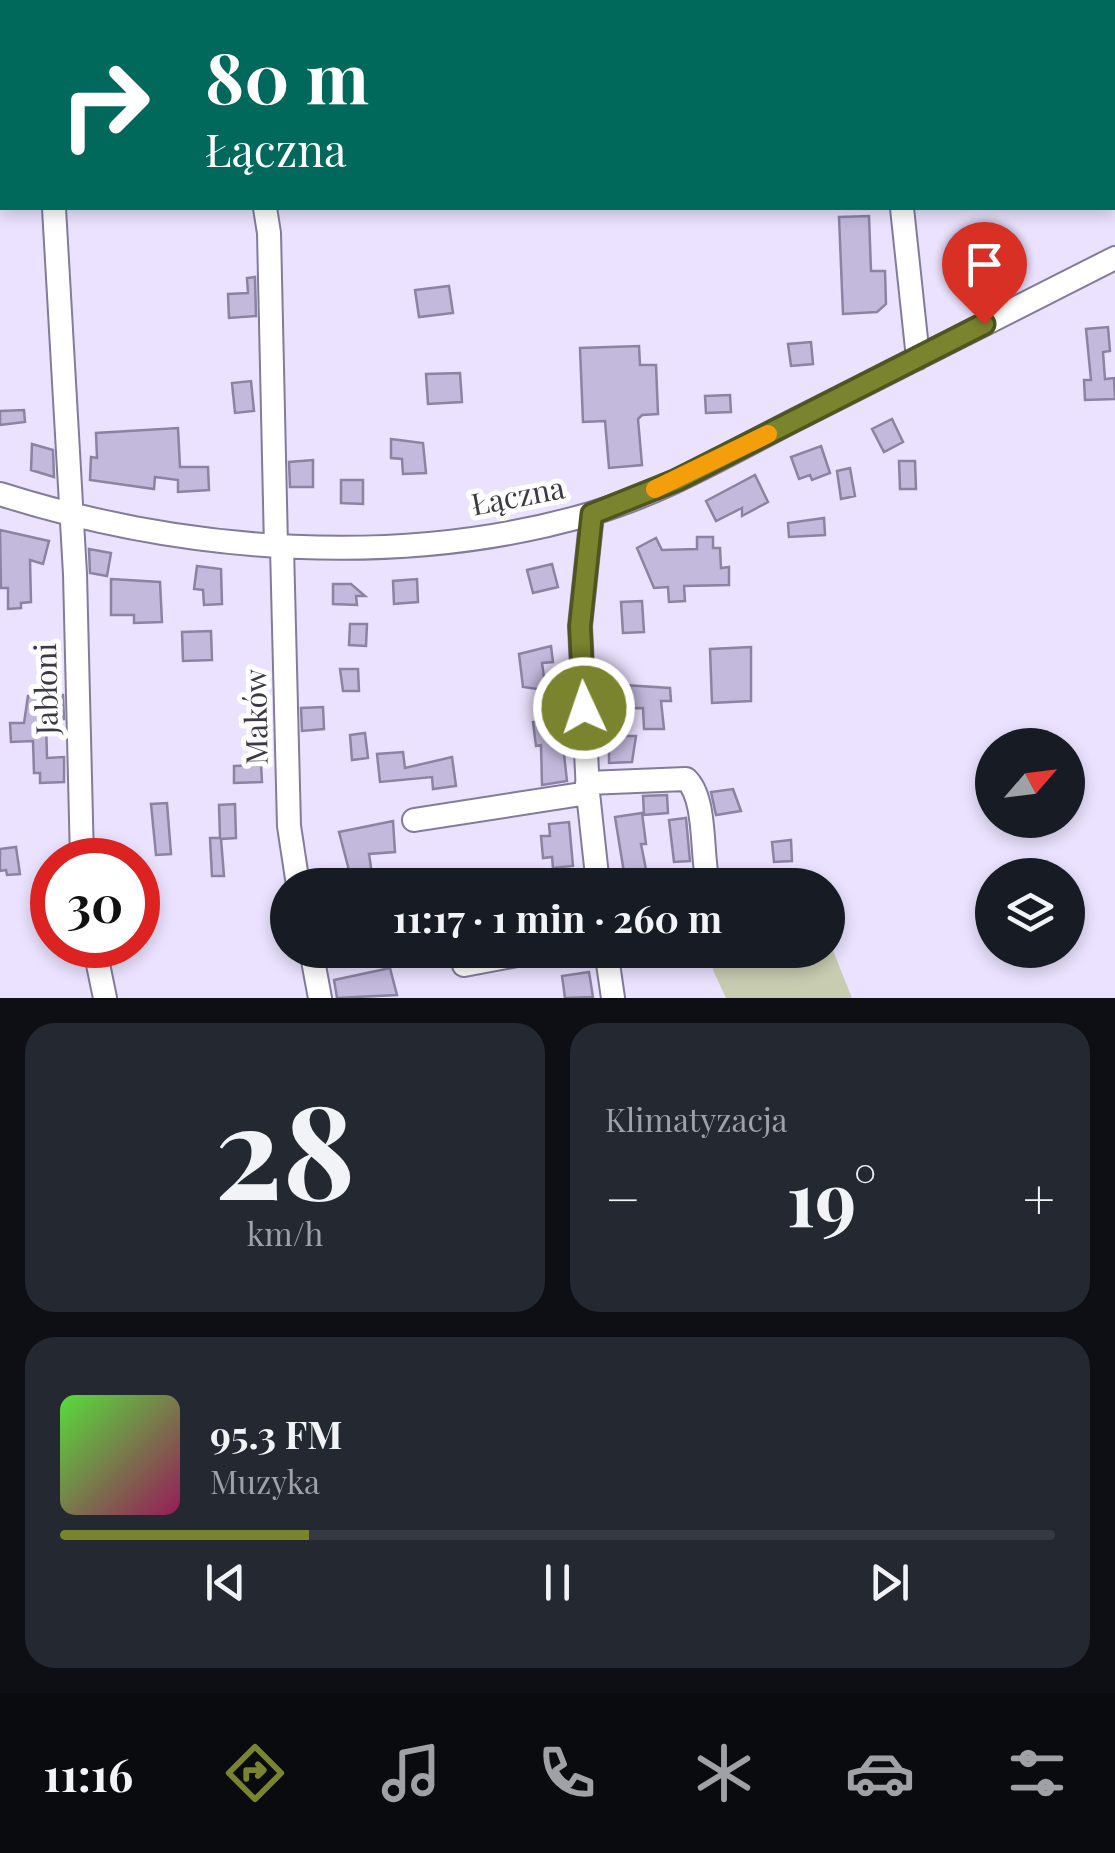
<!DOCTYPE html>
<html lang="pl">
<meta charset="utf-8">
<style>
body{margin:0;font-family:"Playfair Display",serif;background:#242831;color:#f1f3f6;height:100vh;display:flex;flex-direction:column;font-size:38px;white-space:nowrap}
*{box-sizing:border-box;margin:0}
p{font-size:32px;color:#9ea1a6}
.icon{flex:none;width:55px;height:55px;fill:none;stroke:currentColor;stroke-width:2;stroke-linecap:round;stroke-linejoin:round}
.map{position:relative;height:998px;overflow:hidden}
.panel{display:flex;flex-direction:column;gap:25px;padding:25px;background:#0d0f14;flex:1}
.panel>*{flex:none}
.guide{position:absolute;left:0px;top:0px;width:1115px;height:210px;box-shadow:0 5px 15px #0003;background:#00695c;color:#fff;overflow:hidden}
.needle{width:65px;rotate:62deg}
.tools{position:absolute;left:975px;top:728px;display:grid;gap:20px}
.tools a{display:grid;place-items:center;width:110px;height:110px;border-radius:50%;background:#171b24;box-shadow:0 5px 15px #0003;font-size:50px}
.speed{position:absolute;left:30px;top:838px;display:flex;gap:20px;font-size:50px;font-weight:700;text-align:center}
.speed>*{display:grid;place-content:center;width:130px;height:130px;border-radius:50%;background:#171b24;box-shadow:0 5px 15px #0003;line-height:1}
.speed .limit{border:15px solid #d22;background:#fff;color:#111}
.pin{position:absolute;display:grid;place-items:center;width:85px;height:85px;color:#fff;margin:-102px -42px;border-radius:50% 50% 50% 0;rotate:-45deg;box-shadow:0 0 10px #0007}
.pin .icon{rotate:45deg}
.me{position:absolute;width:110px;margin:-55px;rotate:357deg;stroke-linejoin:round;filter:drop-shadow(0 0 8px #0008)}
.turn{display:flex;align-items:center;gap:35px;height:210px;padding:0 40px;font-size:45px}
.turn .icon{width:130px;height:130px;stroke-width:2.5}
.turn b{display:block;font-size:70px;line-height:85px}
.big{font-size:75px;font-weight:700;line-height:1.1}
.panel .tile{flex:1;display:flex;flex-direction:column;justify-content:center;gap:15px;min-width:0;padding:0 35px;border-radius:30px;background:#242831}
.panel .dial{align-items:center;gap:0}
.dial b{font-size:130px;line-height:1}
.song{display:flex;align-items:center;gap:30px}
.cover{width:120px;height:120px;border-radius:15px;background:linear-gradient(135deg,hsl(110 70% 55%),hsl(330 70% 35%))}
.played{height:10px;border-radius:5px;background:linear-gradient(90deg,#7a832e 25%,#363941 25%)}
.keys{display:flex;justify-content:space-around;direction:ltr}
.heat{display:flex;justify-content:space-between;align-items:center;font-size:55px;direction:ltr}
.panel .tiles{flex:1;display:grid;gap:25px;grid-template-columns:1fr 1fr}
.tile:last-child{grid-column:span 2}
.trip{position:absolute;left:270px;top:868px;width:575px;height:100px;border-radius:50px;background:#171b24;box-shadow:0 5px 15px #0003;font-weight:700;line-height:100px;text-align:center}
.menu{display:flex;height:160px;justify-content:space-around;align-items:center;background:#090b0e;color:#9ea1a6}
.menu .icon{width:70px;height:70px}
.menu .active{color:#7a832e}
.menu b{font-size:45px;color:#f1f3f6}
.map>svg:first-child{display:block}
.green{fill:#c8ccb1}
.building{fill:#c2b9dd;stroke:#8b83a2;stroke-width:2.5}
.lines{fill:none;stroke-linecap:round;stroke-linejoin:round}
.minor-casing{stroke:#837b9a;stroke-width:26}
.minor{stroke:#fff;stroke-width:22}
.route-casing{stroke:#4f551e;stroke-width:25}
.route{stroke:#7a832e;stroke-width:18}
.slow{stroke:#f59e0b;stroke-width:18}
.labels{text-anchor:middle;stroke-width:10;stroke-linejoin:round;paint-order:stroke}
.street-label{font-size:30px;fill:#3c3846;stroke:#fff}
</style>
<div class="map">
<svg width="1115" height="998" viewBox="0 0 1115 998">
<rect width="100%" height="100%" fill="#eae2fe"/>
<path class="green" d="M828,938L852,998H726L713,970L712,950H828Z"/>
<path class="building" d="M869,216L871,271H885L886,304L877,312L843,314L839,217Z
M255,277L256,316L229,318L228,294L248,293L247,278Z
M449,286L453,313L419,317L415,290Z
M1108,327L1110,351L1103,352L1105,379L1114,378L1115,399L1085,400L1084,380H1091L1086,329Z
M811,342L813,364L791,366L788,344Z
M639,346L640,365H656L658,414L642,415L638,419L642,465L609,468L605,421L583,422L580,348Z
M460,373L462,402L428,404L426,374Z
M251,381L254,411L235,413L232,383Z
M730,395L731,412L706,413L705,396Z
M24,410L25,422L0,425V411Z
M892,419L903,442L884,452L872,429Z
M178,428L180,467H208L209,490L178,492V480L155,477L154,489L90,480L91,457L97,458L96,433Z
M391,439L423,443L426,473L403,474L402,459L391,458Z
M32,444L53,450L54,477L31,470Z
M821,446L830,473L812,480L810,475L799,479L791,457Z
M313,460V487H290L289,462Z
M899,461H915L916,489H900Z
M850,468L855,496L841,499L837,471Z
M755,475L768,502L742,516V508L716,521L706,501Z
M341,480H363V504L341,503Z
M824,518L825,535L789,537L788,523Z
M0,530L49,541L43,564L30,560L31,602L21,603V608L8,609V588H1Z
M697,537H713V548H720L721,568L729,567V585L684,586L685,601L669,602L668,587L654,588L637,548L656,538L662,550L697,549Z
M89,549L111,553L107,576L90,573Z
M552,564L558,587L533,593L527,570Z
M197,566L221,569L222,604L204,605L203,590L194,589Z
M111,579L160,582L162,622L134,623V615H111Z
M417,579L418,602L394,604L393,581Z
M333,584H351L365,596H356L357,605L333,604Z
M642,601L644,632L623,633L621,602Z
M350,624H367L366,646L349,645Z
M211,631L212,660L183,661L182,632Z
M551,646L553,662L542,663L545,684L537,689L523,687L519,654Z
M751,647V701L712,703L710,649Z
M340,669H358L359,691H343Z
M608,684L670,688L671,701H661L664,729H644L643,708L608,709Z
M63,695L64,719H46L47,758L64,757V782L40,783V773H34L33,741L11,742L10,723H24L28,696Z
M323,707L324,729L302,731L301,708Z
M560,719L567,781L542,785L541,745L536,746L533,722Z
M365,733L368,758L352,760L350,735Z
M609,736H636L632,762L609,763Z
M403,752L405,768L452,757L456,786L433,789L432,777L380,782L377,754Z
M261,765L262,782L234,783V766Z
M733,789L741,811L716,815L711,792Z
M667,795L668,813L644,815L643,796Z
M167,803L171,854L156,855L151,804Z
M235,804L236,838L221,839L224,876H212L210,838H220L219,805Z
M642,813L646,844H641L649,885H626L615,817Z
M686,818L690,861L674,862L669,820Z
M393,821L395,852L369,854L372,874L351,878L339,832Z
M569,822L573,866L553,868L552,857L543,858L541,836H550L549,824Z
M791,840L792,861L774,862L772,842Z
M16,847L20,874L7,875L6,870L0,871V849Z
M658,950H707L708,956L661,965Z
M390,968L397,995L337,998L334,980Z
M589,972L593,997L565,998L562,976Z"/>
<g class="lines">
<g class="minor-casing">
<path id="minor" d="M891,0V2
M54,208L75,574L82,860
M265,208L269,233L276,547
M902,208L918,358
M0,494C186,553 401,569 590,514C663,493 730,453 797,419C903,365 1009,312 1115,258
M592,514L580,626L588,793L598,885
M282,548L289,826L298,885
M587,783L686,779C705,796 702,846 706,871
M414,820L588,793
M94,945L105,998
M311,950L320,998
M606,950L613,998
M464,965L543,950"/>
</g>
<use href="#minor" class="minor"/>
</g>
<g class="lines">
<g class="route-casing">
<path id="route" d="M584,708L580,626L592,514L677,480L984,324"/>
</g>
<use href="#route" class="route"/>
<path class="slow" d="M655,489L768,434"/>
</g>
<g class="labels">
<g class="street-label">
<text transform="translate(518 497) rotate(-11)" y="10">Łączna</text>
<text transform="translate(47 689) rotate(-91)" y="10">Jabłoni</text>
<text transform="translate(257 717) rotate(-91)" y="10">Maków</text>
</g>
</g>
</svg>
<div class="tools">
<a><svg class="needle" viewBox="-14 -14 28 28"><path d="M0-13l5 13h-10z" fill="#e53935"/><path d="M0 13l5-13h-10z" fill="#9ea1a6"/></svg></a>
<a><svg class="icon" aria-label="layers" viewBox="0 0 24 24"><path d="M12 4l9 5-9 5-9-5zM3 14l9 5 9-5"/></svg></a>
</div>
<div class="speed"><div class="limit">30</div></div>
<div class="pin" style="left:984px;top:324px;background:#d93025"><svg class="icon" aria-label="arrive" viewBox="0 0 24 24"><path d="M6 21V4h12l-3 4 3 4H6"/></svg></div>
<svg class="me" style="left:584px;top:708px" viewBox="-20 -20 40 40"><circle r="17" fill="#7a832e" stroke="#fff" stroke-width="3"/><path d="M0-11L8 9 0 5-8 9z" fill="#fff"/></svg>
<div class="trip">11:17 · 1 min · 260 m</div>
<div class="guide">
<div class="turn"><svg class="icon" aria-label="right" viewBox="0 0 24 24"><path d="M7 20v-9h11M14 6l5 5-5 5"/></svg><div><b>80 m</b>Łączna</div></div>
</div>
</div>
<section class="panel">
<div class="tiles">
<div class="tile dial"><b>28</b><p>km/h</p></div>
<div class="tile"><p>Klimatyzacja</p>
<div class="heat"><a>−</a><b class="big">19°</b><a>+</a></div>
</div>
<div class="tile">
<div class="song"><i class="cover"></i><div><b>95.3 FM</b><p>Muzyka</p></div></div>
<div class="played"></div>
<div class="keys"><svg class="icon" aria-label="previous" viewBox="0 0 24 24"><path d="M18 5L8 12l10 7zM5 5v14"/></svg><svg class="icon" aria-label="pause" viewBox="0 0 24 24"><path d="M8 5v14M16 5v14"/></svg><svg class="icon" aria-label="next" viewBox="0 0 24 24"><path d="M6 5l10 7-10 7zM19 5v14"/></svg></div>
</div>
</div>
</section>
<nav class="menu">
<b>11:16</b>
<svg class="icon active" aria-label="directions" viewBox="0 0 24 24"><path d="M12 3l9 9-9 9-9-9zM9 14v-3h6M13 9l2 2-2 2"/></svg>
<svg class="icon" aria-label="music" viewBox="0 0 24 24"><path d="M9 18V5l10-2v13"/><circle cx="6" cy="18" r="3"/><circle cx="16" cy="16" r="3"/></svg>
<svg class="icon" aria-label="phone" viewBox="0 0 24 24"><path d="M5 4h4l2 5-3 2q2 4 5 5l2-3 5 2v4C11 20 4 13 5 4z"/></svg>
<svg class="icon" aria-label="climate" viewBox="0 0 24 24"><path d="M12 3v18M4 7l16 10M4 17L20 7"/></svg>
<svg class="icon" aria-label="car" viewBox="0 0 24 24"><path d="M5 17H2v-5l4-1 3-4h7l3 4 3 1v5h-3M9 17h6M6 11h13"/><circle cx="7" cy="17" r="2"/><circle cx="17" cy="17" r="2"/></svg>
<svg class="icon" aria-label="filters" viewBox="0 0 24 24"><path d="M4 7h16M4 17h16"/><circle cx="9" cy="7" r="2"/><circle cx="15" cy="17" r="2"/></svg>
</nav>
